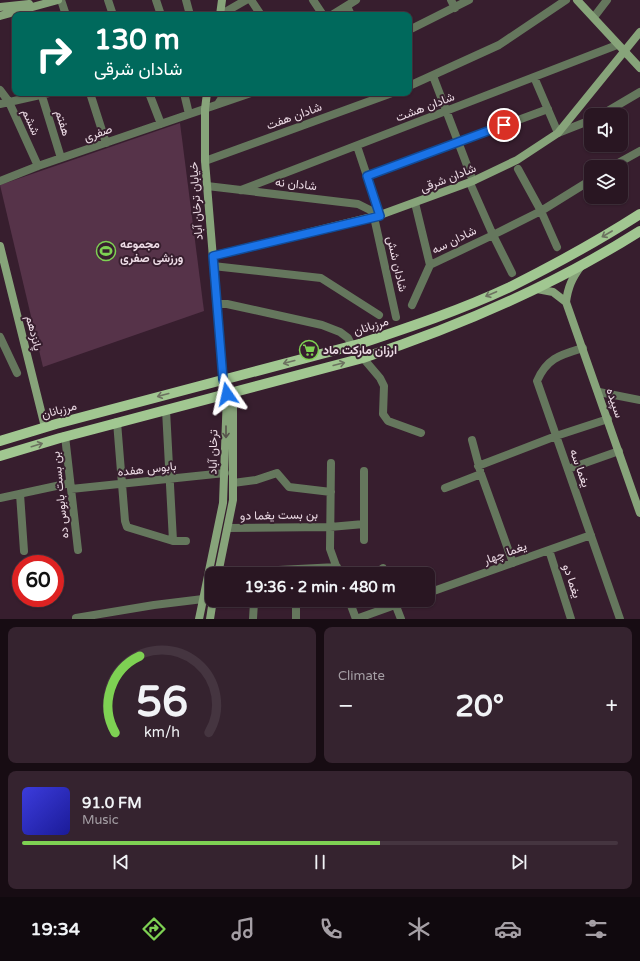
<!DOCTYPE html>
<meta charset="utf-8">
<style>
body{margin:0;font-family:"Varela Round",Vazirmatn,sans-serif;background:#35232f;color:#f1f3f6;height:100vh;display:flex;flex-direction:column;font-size:15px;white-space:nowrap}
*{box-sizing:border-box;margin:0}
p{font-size:13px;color:#a59fa5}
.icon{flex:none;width:22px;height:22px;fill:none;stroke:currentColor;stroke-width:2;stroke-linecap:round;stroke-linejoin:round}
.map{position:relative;height:619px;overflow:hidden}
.drawer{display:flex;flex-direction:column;gap:8px;padding:8px;background:#170c13;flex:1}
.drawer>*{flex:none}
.guide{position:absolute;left:12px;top:12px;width:400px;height:84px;border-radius:8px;box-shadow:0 1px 3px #0004,0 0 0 1px #453540;background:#00695c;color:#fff;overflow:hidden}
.tools{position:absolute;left:584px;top:108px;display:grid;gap:8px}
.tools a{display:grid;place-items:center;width:44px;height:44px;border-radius:8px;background:#291622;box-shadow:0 1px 3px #0004,0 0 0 1px #453540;font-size:20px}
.speed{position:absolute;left:12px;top:555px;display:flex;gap:8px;font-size:20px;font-weight:700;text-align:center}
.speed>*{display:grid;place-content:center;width:52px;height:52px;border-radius:50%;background:#291622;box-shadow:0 1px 3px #0004,0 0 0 1px #453540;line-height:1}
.speed .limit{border:6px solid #d22;background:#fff;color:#111}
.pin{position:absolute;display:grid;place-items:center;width:34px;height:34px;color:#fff;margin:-17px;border:2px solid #fff;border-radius:50%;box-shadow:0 1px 4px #0007}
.me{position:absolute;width:44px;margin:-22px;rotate:349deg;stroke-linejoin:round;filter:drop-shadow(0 0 3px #0008)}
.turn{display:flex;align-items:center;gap:14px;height:84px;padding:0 16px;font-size:18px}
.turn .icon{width:52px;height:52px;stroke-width:2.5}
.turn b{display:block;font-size:28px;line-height:34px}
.big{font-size:30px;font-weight:700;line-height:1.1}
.drawer .tile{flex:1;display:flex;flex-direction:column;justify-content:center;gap:6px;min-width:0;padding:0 14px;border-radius:8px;background:#35232f}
.drawer .dial{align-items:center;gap:0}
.dial svg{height:104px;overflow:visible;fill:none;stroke:#453540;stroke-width:7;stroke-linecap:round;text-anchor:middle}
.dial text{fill:#f1f3f6;stroke:none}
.song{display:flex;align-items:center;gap:12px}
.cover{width:48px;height:48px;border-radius:6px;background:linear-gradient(135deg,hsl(240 70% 55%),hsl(240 70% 35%))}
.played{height:4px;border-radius:2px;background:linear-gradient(90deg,#7ed153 60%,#453540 60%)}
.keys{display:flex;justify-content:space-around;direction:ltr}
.heat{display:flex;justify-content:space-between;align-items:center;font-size:22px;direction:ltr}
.drawer .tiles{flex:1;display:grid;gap:8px;grid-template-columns:1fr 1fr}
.tile:last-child{grid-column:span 2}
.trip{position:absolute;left:205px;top:567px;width:230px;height:40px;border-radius:8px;background:#291622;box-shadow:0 1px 3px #0004,0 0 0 1px #453540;font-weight:700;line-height:40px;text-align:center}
.dock{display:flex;height:64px;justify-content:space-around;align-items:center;background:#10090e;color:#a59fa5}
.dock .icon{width:28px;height:28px}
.dock .on{color:#7ed153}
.dock b{font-size:18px;color:#f1f3f6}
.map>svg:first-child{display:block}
.green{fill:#563349}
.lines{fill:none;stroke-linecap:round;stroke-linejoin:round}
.street{stroke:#65775d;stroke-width:8}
.secondary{stroke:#87a47a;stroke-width:8}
.primary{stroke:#a1c791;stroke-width:10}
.oneway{stroke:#6c7260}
.oneway2{stroke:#57544c}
.route-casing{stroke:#114b97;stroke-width:10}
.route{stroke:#1a73e8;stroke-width:7}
.labels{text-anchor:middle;stroke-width:4;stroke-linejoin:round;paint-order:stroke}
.street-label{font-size:12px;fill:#eddce6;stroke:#371e2e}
.poi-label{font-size:12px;font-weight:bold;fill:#eddce6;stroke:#371e2e;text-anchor:start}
</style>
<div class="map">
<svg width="640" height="619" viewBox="0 0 640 619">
<rect width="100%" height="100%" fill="#371e2e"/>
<path class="green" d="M180,123L204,311L43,367L0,185Z"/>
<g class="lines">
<path class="street" d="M61,0L66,15
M108,0L113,15
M156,0L161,15
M186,0L190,15
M251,0L261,15
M313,0L323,15
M451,0L455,8
M347,6L351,15
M220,15L246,0
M332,15L356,0
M594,17L607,0
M409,30L469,0
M433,76L473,181
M534,77L558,133L591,120
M409,86L499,45L566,0
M0,90L9,102L38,166
M41,93L61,158
M90,93L106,143
M149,93L161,124
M184,93L189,114
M0,104L49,93
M218,104L225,93
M601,115L640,92
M357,146L380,215
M205,161L392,93
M611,167L640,151
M518,169L541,211L591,180
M367,176L548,109
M0,181L38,166L251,93
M470,183L493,235L541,211L557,247
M207,186L358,204L380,215
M241,190L617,45
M374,217L396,317
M430,265L493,235L512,273
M213,266L321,278L379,315
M217,304H227L322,325L340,332L348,338L352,346
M412,305L430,265L415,203
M0,337L17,373
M583,348C560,355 547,358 537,381L620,619
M363,358L380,378L384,386L383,414L388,421L421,433
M599,392L640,400
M166,410L173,541
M117,422L125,521L127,527L173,541H186
M65,436L78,550
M472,440L480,470
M331,463L330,549L339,574
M478,466L556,436L608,419
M568,469L619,451
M233,483L256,480L277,473L289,487L331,492
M445,488L481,474L513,563
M71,489L225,473
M20,494L24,551
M0,498L70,483
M228,528L330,527L364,524
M364,540V471
M549,550L571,619
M383,568L385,574
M218,573L337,567
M428,593L591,535
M296,600V619
M349,600L356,619
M394,601L401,619
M76,618L154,605L203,599
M253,619L254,602
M356,619L409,600"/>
<path class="secondary" d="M577,0L640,68
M0,7L29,4
M220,15L222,0
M0,16L58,0
M207,93L205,109V161L223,379
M0,246L45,427
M213,256L380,215L473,181L517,160L558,133L640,32
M581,266C572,278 568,287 566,302L640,513
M537,289L553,292L566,302
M218,574L233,500V408L227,394
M199,619L223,503L227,394
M210,619L213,600"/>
<path class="primary" d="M0,441L56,424L359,344C410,327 461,310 510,287C554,265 598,241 640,214
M0,456L60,438L363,358C460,326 553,286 640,231"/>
</g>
<defs><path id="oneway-shaft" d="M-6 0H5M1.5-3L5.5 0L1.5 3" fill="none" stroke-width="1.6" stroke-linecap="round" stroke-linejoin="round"/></defs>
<g class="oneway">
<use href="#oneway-shaft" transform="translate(607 234) rotate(150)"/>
<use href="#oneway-shaft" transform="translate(491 294) rotate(157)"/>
<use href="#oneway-shaft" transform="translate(289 362) rotate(165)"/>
<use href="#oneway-shaft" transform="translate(339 364) rotate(-14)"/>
<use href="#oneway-shaft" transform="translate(163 395) rotate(165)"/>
<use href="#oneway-shaft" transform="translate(37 445) rotate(-17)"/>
</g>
<use class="oneway2" href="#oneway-shaft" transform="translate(226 432) rotate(90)"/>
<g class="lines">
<g class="route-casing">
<path id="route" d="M227,394L223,379L213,256L380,216L367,176L504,125"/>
</g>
<use href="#route" class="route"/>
</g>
<defs>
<g id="stadium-ring" transform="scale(1)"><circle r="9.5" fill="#371e2e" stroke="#7ed153" stroke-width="1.5"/><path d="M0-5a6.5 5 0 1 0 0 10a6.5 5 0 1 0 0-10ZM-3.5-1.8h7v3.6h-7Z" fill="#7ed153"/></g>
<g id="supermarket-ring" transform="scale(1)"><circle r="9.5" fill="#371e2e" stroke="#7ed153" stroke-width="1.5"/><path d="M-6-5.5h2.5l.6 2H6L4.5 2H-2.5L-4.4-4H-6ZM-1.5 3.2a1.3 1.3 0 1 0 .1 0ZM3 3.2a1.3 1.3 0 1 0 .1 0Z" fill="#7ed153"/></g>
</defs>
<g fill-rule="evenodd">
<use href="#stadium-ring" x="106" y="251"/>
<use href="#supermarket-ring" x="309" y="350"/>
</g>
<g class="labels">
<g class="street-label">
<text transform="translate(425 107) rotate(-21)" y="4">شادان هشت</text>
<text transform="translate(294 116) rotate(-20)" y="4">شادان هفت</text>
<text transform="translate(31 122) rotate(66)" y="4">ششم</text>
<text transform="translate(63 123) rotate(73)" y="4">هفتم</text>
<text transform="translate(98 133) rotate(-19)" y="4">صفری</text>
<text transform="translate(448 178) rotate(-21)" y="4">شادان شرقی</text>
<text transform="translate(296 184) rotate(6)" y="4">شادان نه</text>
<text transform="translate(196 201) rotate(-94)" y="4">خیابان ترخان آباد</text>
<text transform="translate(454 240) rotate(-26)" y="4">شادان سه</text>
<text transform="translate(397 264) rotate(77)" y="4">شادان شش</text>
<text transform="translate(371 326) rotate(-18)" y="4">مرزبانان</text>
<text transform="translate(34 333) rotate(76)" y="4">پانزدهم</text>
<text transform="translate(615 403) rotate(71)" y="4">سپیده</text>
<text transform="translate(59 410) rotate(-15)" y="4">مرزبانان</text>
<text transform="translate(213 452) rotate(-89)" y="4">ترخان آباد</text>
<text transform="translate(580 468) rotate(71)" y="4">یغما سه</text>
<text transform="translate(147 469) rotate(-6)" y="4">بابوس هفده</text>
<text transform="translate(60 495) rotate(-96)" y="4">بن بست بابوس ده</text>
<text transform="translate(279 515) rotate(-1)" y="4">بن بست یغما دو</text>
<text transform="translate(505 553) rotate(-20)" y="4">یغما چهار</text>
<text transform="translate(572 581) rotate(72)" y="4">یغما دو</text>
</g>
<g class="poi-label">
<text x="120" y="248">مجموعه<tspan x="120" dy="14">ورزشی صفری</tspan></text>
<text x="323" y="354">ارزان مارکت ماد</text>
</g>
</g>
</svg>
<div class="tools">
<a><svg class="icon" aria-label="sound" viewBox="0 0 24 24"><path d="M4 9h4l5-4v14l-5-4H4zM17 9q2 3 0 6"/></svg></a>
<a><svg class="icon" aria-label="layers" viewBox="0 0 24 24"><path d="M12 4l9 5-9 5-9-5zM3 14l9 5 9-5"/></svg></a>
</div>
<div class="speed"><div class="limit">60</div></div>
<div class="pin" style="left:504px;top:125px;background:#d93025"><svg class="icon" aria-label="arrive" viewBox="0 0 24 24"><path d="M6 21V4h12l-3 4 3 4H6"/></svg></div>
<svg class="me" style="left:227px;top:394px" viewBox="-20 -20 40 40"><path d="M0-17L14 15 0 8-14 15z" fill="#1a73e8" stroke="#fff" stroke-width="4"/></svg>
<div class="trip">19:36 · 2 min · 480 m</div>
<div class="guide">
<div class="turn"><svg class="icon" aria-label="right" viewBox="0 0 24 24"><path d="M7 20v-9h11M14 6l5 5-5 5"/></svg><div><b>130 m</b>شادان شرقی</div></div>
</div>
</div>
<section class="drawer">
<div class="tiles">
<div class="tile dial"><svg viewBox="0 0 100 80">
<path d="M14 69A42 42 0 1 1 86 69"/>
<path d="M14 69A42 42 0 0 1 33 10" stroke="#7ed153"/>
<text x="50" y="56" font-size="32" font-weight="700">56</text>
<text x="50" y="72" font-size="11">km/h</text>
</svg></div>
<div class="tile"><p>Climate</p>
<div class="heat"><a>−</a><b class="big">20°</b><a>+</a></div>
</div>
<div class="tile">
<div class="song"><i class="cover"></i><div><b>91.0 FM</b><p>Music</p></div></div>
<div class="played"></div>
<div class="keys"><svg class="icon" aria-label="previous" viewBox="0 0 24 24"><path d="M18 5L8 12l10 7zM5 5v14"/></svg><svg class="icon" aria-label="pause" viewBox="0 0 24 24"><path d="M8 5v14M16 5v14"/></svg><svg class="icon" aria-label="next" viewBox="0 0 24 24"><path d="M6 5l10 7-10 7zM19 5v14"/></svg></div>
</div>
</div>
</section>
<nav class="dock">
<b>19:34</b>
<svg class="icon on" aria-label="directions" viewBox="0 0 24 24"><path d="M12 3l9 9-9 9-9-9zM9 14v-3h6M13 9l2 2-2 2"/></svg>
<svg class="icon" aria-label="music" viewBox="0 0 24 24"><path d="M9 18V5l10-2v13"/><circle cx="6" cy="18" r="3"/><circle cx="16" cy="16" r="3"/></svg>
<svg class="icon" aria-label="phone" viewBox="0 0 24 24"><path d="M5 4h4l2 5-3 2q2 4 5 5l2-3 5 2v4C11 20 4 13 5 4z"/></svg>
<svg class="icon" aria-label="climate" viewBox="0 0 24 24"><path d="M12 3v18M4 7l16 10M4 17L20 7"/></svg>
<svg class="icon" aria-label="car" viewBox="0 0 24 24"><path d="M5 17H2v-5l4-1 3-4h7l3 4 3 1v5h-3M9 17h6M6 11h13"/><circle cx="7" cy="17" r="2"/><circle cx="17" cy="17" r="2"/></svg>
<svg class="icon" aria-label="filters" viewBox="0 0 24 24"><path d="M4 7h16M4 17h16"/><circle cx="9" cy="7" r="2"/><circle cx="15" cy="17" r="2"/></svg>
</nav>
